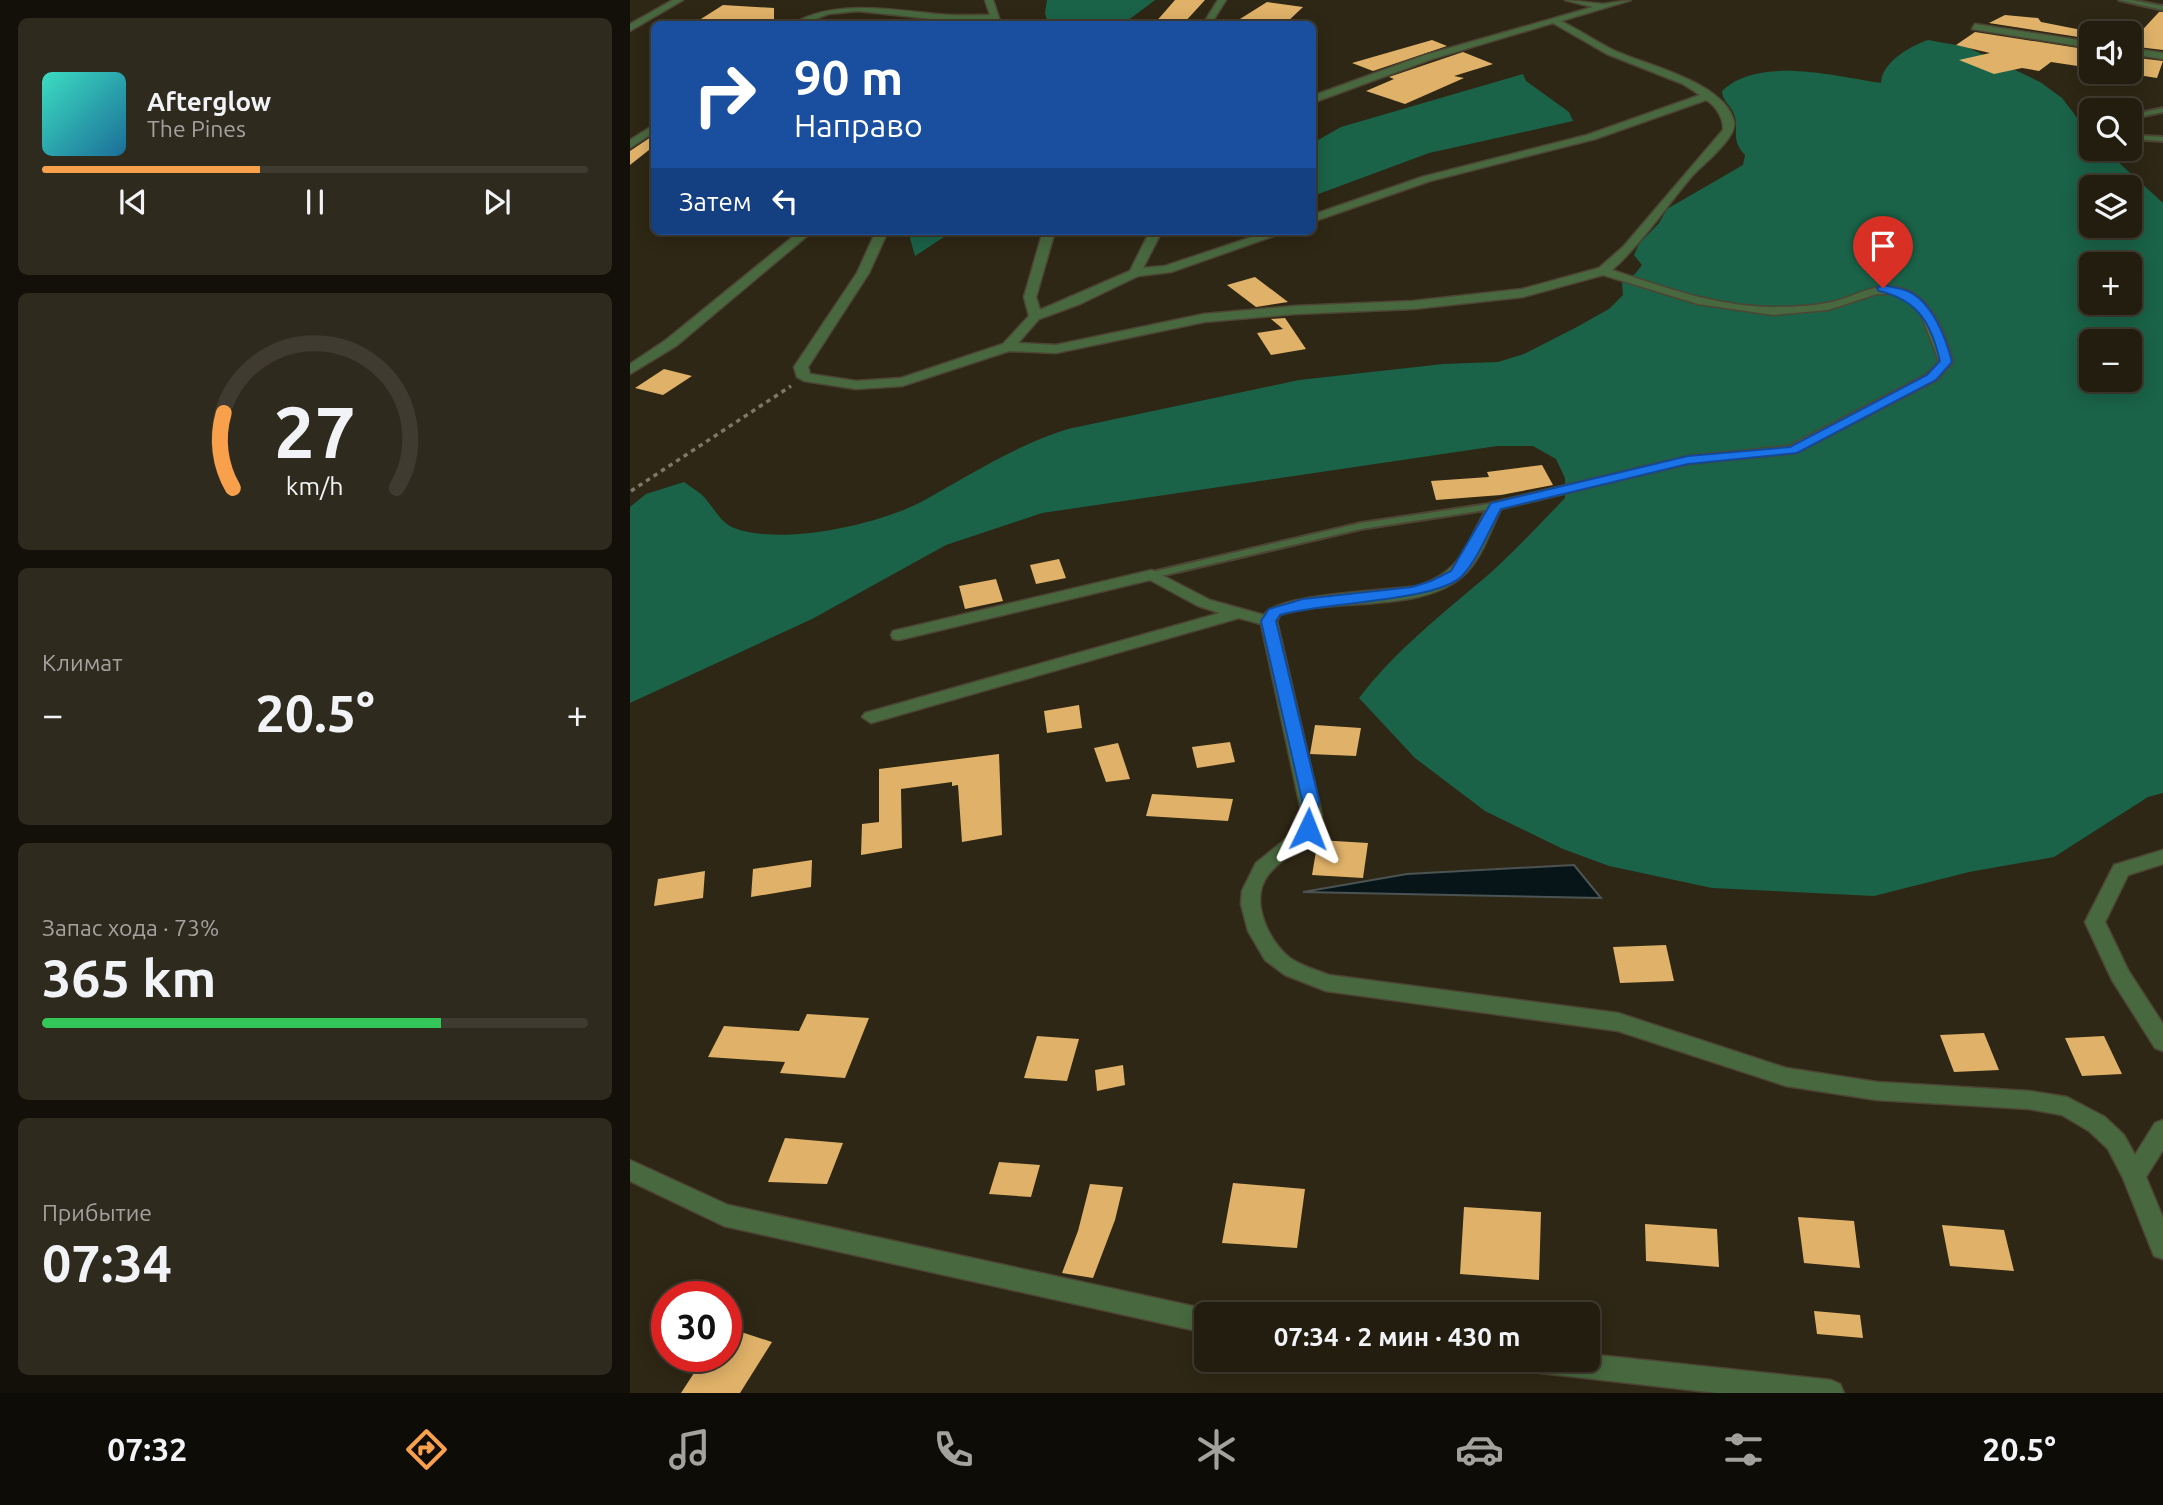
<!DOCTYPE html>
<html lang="ru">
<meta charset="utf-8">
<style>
body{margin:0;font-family:Ubuntu,sans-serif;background:#2f2a1e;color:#f1f3f6;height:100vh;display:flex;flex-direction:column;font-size:26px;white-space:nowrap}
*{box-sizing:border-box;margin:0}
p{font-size:23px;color:#a3a29f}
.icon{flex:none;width:38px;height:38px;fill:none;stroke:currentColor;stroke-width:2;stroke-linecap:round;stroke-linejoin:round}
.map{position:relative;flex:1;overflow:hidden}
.details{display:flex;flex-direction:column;gap:18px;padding:18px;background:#131009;width:630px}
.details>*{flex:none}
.guide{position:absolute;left:21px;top:21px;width:665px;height:214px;border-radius:10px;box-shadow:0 4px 18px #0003,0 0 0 2px #403b30;background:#1a4fa0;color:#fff;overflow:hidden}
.tools{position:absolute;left:1449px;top:21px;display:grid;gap:14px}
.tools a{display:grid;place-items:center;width:63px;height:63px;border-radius:10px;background:#231d10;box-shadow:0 4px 18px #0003,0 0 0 2px #403b30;font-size:35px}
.speed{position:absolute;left:21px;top:1281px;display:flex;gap:14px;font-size:35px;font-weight:700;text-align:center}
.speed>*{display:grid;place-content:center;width:91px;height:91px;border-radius:50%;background:#231d10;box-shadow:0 4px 18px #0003,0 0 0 2px #403b30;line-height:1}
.speed .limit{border:10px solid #d22;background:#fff;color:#111}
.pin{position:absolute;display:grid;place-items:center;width:60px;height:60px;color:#fff;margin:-72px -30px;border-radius:50% 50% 50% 0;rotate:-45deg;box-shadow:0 0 7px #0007}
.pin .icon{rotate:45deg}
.me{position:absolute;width:77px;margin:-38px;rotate:2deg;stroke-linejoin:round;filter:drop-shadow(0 0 5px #0008)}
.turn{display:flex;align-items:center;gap:24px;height:147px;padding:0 28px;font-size:32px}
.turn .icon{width:91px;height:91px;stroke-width:2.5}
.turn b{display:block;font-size:49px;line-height:60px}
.then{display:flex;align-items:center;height:66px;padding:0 28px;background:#0003;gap:14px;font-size:26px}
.big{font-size:52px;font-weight:700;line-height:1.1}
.details .widget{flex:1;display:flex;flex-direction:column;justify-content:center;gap:10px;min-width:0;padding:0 24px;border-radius:10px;background:#2f2a1e}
.details .dial{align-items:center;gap:0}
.dial svg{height:182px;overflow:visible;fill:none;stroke:#403b30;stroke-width:7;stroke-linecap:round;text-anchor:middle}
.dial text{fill:#f1f3f6;stroke:none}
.song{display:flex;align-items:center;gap:21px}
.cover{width:84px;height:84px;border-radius:10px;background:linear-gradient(135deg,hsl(170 70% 55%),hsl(200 70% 35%))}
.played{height:7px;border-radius:4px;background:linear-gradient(90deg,#f8a04b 40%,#403b30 40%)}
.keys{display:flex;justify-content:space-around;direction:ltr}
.heat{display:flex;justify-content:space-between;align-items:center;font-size:38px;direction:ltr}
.charge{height:10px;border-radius:5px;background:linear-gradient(90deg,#34c759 73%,#403b30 0)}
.trip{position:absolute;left:564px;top:1302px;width:406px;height:70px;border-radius:10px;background:#231d10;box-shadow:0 4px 18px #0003,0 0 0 2px #403b30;font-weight:700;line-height:70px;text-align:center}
.dock{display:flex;height:112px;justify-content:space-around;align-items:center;background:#0e0c06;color:#a3a29f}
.dock .icon{width:49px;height:49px}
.dock .active{color:#f8a04b}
.dock b{font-size:32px;color:#f1f3f6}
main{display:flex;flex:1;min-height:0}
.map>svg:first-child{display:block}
.forest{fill:#1a6348;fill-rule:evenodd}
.water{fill:#071519;stroke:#4b5353;stroke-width:2}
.building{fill:#e0b269}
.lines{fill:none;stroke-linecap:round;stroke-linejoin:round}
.service-casing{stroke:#4d4534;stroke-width:4}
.minor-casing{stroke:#4d4534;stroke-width:3}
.path{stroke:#7e7768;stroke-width:3.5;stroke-dasharray:4.5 4.5;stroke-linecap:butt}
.service{fill:#48693f;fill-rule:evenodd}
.minor{fill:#48693f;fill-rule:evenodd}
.route{fill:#1a73e8;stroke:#114b97;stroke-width:2}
</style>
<main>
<section class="details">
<div class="widget">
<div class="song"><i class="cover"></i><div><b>Afterglow</b><p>The Pines</p></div></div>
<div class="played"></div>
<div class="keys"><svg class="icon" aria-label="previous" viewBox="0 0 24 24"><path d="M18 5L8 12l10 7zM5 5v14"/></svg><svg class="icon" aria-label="pause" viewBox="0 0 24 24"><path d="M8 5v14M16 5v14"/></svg><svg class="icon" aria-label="next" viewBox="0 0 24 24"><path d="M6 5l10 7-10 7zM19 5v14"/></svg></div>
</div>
<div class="widget dial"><svg viewBox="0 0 100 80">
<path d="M14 69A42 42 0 1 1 86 69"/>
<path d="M14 69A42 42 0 0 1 10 36" stroke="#f8a04b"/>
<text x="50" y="56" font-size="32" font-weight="700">27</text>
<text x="50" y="72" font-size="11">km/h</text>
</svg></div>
<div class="widget"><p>Климат</p>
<div class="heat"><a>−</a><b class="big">20.5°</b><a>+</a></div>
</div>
<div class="widget"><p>Запас хода · 73%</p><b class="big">365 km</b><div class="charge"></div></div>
<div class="widget"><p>Прибытие</p><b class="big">07:34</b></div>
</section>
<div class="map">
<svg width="1533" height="1393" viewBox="0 0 1533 1393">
<rect width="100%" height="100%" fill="#2f2715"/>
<path class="forest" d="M417,0H525L493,24H418L415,13Z
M1298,40L1337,47L1410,82L1432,98L1461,136V149H1474L1533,203V793L1518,797L1424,857L1339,872L1244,896L1082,888L979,866L933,849L855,811L785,758L729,698C766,650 812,614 858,575C885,551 910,524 935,498V478L926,459L903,446H867L412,513L316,545L182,619L0,703V507L16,494L54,482C59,486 66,490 71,494C82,504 90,523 104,528C151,546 247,525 291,502C340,475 384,446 438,429L669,380L813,364L868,362L894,354L945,328L979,309L993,295L992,282L1005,274L1012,265L1004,255L1009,244L1029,223L1037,209L1113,165L1115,155C1098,137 1112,128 1102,110C1097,102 1093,101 1092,91C1129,55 1206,77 1251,83C1252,62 1280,46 1298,40ZM1461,187H1500V226H1461ZM1461,264H1500V303H1461ZM1461,341H1500V380H1461Z
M893,74L896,81L939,112L943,121L799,153L683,196V143L711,127Z
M284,231H323L285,256L280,238Z"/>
<path class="water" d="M944,865L971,898L673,892L777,874Z"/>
<path class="building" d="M545,0H575L553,24H524Z
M637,2L673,7L655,24H602Z
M93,5L144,8V24H63Z
M1529,12H1533V50L1500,46V38L1504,39Z
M1375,15L1408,18L1411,22L1467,33H1461V39L1359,23Z
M1345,32L1461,50V68L1421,62L1409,71L1392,68L1364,74L1329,60L1360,53L1326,45Z
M802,40L817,46L743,71L722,63Z
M833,52L863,64L824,76L834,78L775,104L736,91L764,79L759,77Z
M1500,57L1533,61L1527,78L1489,72H1500Z
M24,135V146L0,165V151Z
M625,277L658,302L626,307L597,285Z
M655,318L676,349L641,355L627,333L653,329L641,319Z
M34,369L62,376L33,395L5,388Z
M912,465L923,485L871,495L806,500L801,481L859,477L857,472Z
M429,559L436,578L406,584L400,565Z
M366,579L373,601L335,609L329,586Z
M449,705L452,728L417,733L414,711Z
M685,725L731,728L726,756L680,754Z
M600,742L605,762L567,768L562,747Z
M488,743L500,779L476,782L464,748Z
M369,754L372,835L332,842L328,785L322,786V782L271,789L272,848L231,855L232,824L249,822V769Z
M522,794L586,798L603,799L598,821L516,816Z
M688,840L738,843L733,878L682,875Z
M182,860L181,887L121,897L123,869Z
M75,871L73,898L24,906L28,879Z
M1036,945L1044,981L990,983L983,947Z
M177,1014L239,1018L215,1078L150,1073L155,1062L78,1057L94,1026L169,1031Z
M1354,1033L1369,1070L1324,1072L1310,1035Z
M407,1036L449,1039L437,1081L394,1078Z
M1474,1036L1492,1074L1452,1076L1435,1038Z
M493,1065L495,1085L467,1091L465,1070Z
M155,1138L213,1143L197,1184L138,1182Z
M369,1162L410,1165L401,1197L359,1194Z
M603,1183L675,1189L667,1248L592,1243Z
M460,1184L493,1187L485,1220L463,1278L432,1273L448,1231Z
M834,1207L911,1212L909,1280L830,1274Z
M1168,1217L1224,1221L1230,1268L1174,1263Z
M1015,1224L1087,1229L1089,1267L1016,1261Z
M1312,1225L1374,1230L1384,1271L1320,1266Z
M1184,1311L1230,1315L1233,1338L1187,1334Z
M96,1327L142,1342L110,1393H51L75,1356H96Z"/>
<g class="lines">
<g class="service-casing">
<path id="service" d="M1489,0H1501L1533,6V10Z
M1533,108V112L1500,119V115Z
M1500,135L1533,137V141L1500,139Z
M865,503L870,506L869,508L731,529L522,578L516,575L522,572L731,523Z"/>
</g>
<g class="minor-casing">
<path id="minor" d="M43,0H53L0,31V24Z
M355,0H363L371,24H363L361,21L311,20L228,11L198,14L173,24H163C201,0 261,9 305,14C323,16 342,15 360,15Z
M588,0H596L581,24H573Z
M935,0L973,4L1001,0L931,21C949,30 965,41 983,50C1014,65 1096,82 1104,122C1107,138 1072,165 1062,176C1035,208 1013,242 982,270C1034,287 1088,307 1143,307C1162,307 1183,306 1202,302C1227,296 1248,280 1274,289C1303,299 1316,335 1323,362L1307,380L1167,453L1058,464L871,509C860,531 852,558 834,575C792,614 703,597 650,615L647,621L692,815C680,848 657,851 638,875C619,900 638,941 660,958C671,966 686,970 699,975L988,1013L1156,1068L1247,1082L1399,1091L1437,1097L1475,1117L1494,1135L1505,1155L1525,1123L1533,1120V1150L1516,1177L1533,1218V1259L1524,1256L1493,1178L1478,1149L1459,1131L1432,1115L1399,1109L1247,1100L1156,1086L988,1031L696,991L655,975L635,960L618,931L611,904L612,891L626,863L662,834L672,815L631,624L609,618L241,723L232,717L235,713L590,613L568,606L520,580L269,640L263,639L261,635L263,631L522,570L580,600L634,615C648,593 759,591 788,586C836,570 836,541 860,503L1058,456L1159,446L1297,374L1309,361L1291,315L1279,302L1264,294H1247L1198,310L1143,315L1068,304L973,275L893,297L783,309L665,314L574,322L426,353L379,351L272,386L226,389L174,381L167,377L164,367L227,273L246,231H258L239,273L178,367L180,374L226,381L271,378L373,344L399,316L394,297L413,231H425L406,297L410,310L500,271L520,231H532L513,268L535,266L640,231H658L541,272L508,276L450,304L409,319L388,343L426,345L574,314L665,306L783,301L892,289L969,268L993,247L1093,130C1094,118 1086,106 1076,100L965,139L800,181L682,222V215L792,177L957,135L1070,95L1053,84L977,54L923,23L802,59L682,103V96L795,55L963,7Z
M1345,24L1461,42V48L1342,29Z
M1500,48L1533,53V59L1500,54Z
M24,125V132L0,148V140Z
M170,231H183L46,346L0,374V364L36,340Z
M1533,850V864L1498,875L1475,922L1498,970L1533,1024V1051L1525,1048L1482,980L1455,922L1484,865Z
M0,1160L98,1205L576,1309L586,1314H576V1333L94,1226L0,1181Z
M957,1354L1201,1380L1210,1384L1214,1393H1087L902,1372L893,1369L889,1360H957Z"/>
</g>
<path class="path" d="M1,491L161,386"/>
<use href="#service" class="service"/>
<use href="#minor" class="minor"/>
</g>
<path class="route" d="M1253,285C1261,287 1272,288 1280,292C1303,304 1316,338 1322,362L1306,380L1167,453L1058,464L871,509C859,530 849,557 833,575C809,602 691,602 650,615L646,621L689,800L685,834H672L670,829L672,800L631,621L639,609L673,599L782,587L801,581L821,571L861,503L1058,456L1160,447L1297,375L1310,361C1301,323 1288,300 1249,291L1247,288Z"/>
</svg>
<div class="tools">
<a><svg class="icon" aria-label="sound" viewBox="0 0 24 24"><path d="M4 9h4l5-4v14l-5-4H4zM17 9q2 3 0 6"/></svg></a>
<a><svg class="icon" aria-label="search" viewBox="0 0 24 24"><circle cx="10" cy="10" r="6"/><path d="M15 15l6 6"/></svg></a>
<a><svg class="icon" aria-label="layers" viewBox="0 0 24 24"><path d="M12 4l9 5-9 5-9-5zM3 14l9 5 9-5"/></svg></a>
<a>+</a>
<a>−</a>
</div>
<div class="speed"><div class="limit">30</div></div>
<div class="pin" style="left:1253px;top:288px;background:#d93025"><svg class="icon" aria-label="arrive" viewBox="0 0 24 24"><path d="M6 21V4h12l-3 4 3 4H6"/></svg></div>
<svg class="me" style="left:678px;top:829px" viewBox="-20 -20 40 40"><path d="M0-17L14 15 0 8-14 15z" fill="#1a73e8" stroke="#fff" stroke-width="4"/></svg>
<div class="trip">07:34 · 2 мин · 430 m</div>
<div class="guide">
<div class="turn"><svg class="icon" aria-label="right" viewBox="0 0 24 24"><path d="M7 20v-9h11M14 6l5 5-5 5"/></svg><div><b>90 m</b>Направо</div></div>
<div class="then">Затем<svg class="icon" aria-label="left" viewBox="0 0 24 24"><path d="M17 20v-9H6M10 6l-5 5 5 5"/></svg></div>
</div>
</div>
</main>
<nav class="dock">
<b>07:32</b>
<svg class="icon active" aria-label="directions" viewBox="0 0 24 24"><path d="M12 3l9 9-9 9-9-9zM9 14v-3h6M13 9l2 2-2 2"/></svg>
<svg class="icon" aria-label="music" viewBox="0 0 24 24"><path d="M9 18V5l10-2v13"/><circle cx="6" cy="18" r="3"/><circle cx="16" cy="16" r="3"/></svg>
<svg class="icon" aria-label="phone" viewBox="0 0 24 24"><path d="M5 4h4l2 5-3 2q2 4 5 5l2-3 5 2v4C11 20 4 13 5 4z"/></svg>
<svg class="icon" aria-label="climate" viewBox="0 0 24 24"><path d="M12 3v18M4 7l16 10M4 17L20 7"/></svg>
<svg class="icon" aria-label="car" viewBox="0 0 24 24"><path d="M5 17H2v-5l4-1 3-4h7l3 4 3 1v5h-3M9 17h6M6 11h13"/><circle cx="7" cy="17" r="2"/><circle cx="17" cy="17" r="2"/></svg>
<svg class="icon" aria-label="filters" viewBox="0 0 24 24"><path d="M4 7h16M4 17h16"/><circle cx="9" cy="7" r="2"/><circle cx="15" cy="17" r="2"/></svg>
<b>20.5°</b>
</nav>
